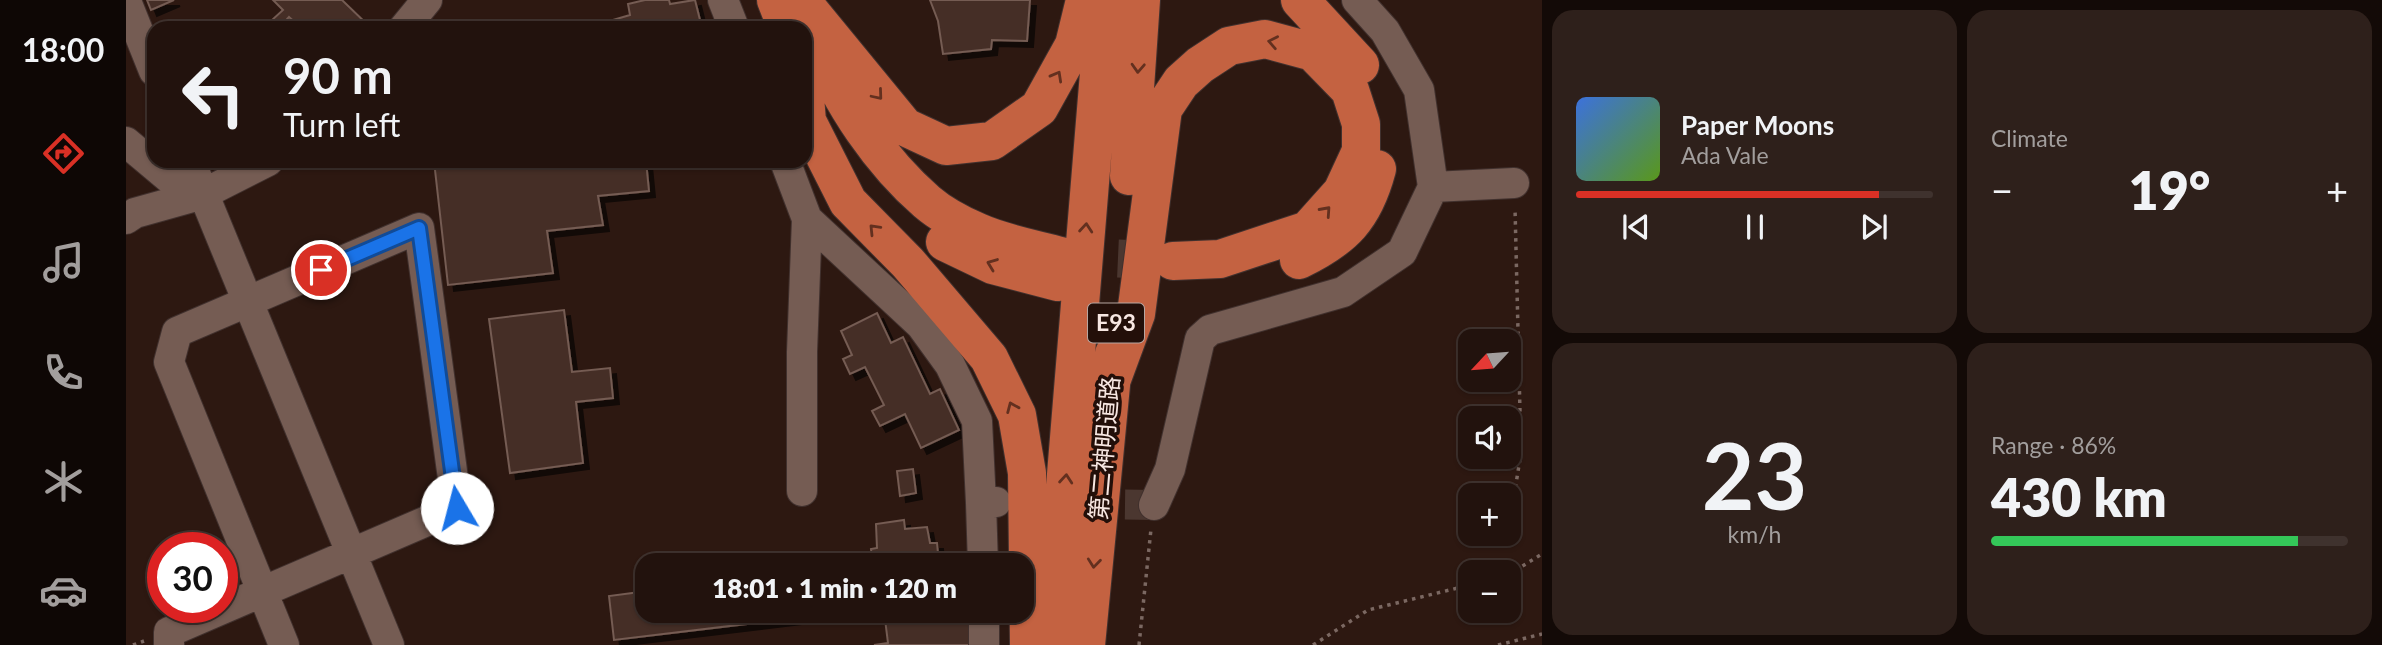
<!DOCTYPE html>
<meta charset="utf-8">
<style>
body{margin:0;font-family:Lato,"Noto Sans JP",sans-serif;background:#2e201b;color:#f1f3f6;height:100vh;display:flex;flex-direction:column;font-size:26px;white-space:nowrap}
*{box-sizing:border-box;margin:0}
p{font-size:23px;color:#a29e9d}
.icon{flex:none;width:38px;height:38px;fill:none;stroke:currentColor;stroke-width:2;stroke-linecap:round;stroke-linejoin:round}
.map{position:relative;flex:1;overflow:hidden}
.drawer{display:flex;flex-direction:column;gap:10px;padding:10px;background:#130a07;width:840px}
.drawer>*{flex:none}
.hud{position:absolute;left:21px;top:21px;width:665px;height:147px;border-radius:21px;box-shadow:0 2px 5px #0004,0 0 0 2px #3f322e;background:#22120d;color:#f1f3f6;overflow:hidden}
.needle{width:46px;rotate:244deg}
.buttons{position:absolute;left:1332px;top:329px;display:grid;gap:14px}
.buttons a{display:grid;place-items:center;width:63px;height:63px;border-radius:14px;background:#22120d;box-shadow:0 2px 5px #0004,0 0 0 2px #3f322e;font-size:35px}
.speed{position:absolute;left:21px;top:532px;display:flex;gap:14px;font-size:35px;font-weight:700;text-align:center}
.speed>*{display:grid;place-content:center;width:91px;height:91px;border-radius:50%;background:#22120d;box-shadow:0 2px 5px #0004,0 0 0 2px #3f322e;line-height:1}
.speed .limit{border:10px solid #d22;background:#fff;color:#111}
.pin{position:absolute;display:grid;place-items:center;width:60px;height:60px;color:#fff;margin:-30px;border:4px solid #fff;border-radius:50%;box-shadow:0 2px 7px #0007}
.me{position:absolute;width:77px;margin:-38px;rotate:352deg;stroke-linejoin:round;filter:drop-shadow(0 0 5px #0008)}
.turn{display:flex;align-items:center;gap:24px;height:147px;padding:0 21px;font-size:32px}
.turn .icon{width:91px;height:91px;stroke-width:2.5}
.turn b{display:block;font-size:49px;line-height:60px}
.big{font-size:52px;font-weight:800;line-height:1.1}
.drawer .tile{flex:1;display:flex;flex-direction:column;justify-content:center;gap:10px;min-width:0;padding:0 24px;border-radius:21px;background:#2e201b}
.drawer .dial{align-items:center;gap:0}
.dial b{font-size:91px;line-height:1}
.song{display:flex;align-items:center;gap:21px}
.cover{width:84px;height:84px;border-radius:10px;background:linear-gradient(135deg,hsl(220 70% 55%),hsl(90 70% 35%))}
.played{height:7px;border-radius:4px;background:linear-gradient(90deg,#d93025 85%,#3f322e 85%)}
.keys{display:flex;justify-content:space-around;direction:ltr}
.heat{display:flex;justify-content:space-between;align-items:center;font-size:38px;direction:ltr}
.charge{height:10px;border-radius:5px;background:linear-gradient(90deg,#34c759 86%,#3f322e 0)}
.drawer .tiles{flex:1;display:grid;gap:10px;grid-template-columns:repeat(2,1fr)}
.trip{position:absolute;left:509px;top:553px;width:399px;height:70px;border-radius:21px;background:#22120d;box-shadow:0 2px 5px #0004,0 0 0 2px #3f322e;font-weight:800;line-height:70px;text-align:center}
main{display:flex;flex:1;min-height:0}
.dock{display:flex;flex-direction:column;width:126px;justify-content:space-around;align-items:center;background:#0e0705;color:#a29e9d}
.dock .icon{width:49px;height:49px}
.dock .selected{color:#d93025}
.dock b{font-size:32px;color:#f1f3f6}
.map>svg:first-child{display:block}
.building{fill:#452e27;stroke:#745b52;stroke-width:2;filter:url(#shadow)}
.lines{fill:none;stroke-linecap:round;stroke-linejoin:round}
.minor-tunnel{stroke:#4b3730;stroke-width:30;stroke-dasharray:30 15;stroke-linecap:butt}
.highway-tunnel{stroke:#4b3730;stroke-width:38;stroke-dasharray:38 19;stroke-linecap:butt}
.minor-casing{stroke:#41312e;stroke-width:32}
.highway-casing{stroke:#41312e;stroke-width:40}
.path{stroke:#7b6862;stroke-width:3.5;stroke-dasharray:3.5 5;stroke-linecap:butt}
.minor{stroke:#755c53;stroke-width:30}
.highway{stroke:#c46241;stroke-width:38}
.oneway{stroke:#63301f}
.route-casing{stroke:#114b97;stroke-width:18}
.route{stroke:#1a73e8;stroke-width:12}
.labels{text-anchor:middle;stroke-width:7;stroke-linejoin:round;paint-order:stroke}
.shield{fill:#230f09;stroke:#b7a6a1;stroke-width:2}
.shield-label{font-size:23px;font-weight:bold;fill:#f7e7e2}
.street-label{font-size:24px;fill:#f7e7e2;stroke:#230f09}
</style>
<main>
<nav class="dock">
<b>18:00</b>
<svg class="icon selected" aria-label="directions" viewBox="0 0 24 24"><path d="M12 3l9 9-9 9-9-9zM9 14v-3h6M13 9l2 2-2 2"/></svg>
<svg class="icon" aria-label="music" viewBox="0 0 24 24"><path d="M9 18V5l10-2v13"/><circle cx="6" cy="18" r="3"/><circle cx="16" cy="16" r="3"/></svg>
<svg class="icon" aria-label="phone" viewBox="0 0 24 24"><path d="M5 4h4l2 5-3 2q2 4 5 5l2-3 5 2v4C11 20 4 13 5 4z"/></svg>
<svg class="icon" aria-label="climate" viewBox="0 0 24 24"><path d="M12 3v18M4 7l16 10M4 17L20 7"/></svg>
<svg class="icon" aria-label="car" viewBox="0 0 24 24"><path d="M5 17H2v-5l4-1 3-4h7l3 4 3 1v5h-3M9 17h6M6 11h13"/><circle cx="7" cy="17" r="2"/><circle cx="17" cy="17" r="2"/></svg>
</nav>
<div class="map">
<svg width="1416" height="645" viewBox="0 0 1416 645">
<defs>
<filter id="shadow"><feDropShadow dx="6" dy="6" stdDeviation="0" flood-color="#0009"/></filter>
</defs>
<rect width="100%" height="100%" fill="#2d1811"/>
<path class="building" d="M21,0H48L25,10Z
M147,0H216L245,28H175L163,17L153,28L146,20L157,10Z
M519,0H543L544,4L569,0L576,28H489L487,20L504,15L502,4Z
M804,0H904L901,41L866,40L865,49L817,54L812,21Z
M308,161H520L523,191L472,196L477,225L421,231L427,273L322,285Z
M438,310L446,372L484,368L487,398L450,402L457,463L384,473L363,319Z
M751,313L765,343L777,337L804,394L814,389L833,430L795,448L779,414L754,426L746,411L758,405L739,367L724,374L717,359L726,355L715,331Z
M787,469L790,493L774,496L771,471Z
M778,520L779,529L801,527L804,543H811L813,564L840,560V565H747L745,549L751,548L750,524Z
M522,591V611H728L488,640L483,596Z
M758,611H844V645H748L762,643Z"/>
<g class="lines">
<path class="minor-tunnel" d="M954,504L1028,505"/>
<path class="highway-tunnel" d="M935,256L1047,261"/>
<g class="minor-casing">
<path id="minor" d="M597,0L608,28
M1231,0L1259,31L1293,90L1307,187
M0,1L28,71
M278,28L301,0
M0,142L43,178L77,194
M64,161L263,645
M659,161L681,219L676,352V491
M0,219L9,213L77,194L142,161
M681,219L795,325L824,365L851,421L855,503L870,502
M855,503L857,565
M1028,505L1044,469L1074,339L1084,330L1217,292L1276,252L1307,187L1388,183
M858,611V645
M43,645V632L331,508L293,228L51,332L43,362L158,645"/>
</g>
<g class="highway-casing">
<path id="highway" d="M650,0L661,28
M1174,0L1234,65
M678,4L779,127L820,146L866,141L913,108L948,45L959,0
M693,45C713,102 756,163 801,202C815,214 836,225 852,232C876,243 909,249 935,256
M679,97L681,121L722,202L782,263L863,358L891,415L901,473L903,645
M1003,176L1015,0
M819,242L867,265L932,282
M1173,260C1218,238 1238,218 1251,169
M986,379L1010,314L1037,109L1055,82L1074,65L1103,46L1139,39L1187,52L1224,90L1235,124V151L1216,192L1182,230L1094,259L1047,261
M926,645L979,0
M960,645L988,354"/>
</g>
<path class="path" d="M1388,496L1395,453L1389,208
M1382,575L1416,554
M7,645L18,641
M1013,645L1025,529
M1187,645L1242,610L1344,585
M1372,645L1416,634"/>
<use href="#minor" class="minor"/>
<use href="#highway" class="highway"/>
</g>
<defs><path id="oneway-chevron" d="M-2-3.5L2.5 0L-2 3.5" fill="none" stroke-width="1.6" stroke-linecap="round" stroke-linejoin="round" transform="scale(1.75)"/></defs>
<g class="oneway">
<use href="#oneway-chevron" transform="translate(1147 42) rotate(-169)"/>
<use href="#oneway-chevron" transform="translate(1012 68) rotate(93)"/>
<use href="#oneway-chevron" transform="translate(931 76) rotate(-61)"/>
<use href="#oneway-chevron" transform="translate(752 95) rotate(50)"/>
<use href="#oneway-chevron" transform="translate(1200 211) rotate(-48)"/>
<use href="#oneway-chevron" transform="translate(960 228) rotate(-85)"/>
<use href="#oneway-chevron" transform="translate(748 229) rotate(-134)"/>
<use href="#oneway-chevron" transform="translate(866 264) rotate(-159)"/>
<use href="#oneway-chevron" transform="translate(886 407) rotate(-113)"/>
<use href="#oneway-chevron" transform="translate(940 479) rotate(-85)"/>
<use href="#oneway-chevron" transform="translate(968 563) rotate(96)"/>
</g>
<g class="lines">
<g class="route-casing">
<path id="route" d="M195,270L293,228L331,508"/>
</g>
<use href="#route" class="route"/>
</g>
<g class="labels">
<rect class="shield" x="962" y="303.5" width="56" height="39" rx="5"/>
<g class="shield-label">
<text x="990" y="331">E93</text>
</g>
<g class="street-label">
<text transform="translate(979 448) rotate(-85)" y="8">第二神明道路</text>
</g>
</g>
</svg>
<div class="buttons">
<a><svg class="needle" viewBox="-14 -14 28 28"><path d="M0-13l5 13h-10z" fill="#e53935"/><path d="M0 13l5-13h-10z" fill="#a29e9d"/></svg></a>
<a><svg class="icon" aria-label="sound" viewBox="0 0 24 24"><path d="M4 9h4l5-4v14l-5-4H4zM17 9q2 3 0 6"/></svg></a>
<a>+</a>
<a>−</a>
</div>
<div class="speed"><div class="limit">30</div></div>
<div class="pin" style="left:195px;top:270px;background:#d93025"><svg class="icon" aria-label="arrive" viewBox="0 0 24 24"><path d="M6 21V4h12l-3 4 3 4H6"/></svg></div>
<svg class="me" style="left:331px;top:508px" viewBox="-20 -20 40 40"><circle r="19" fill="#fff"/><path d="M0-13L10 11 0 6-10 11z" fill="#1a73e8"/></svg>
<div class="trip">18:01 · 1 min · 120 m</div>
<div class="hud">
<div class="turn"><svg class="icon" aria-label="left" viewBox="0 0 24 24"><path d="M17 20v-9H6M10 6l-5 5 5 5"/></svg><div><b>90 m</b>Turn left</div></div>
</div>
</div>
<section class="drawer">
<div class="tiles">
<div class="tile">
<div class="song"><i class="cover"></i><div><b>Paper Moons</b><p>Ada Vale</p></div></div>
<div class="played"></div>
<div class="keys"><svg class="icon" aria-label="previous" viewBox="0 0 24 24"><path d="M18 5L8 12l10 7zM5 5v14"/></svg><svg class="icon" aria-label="pause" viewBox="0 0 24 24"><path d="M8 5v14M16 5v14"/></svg><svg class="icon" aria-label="next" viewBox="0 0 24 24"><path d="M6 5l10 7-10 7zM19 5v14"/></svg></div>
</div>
<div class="tile"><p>Climate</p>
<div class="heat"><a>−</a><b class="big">19°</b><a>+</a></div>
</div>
<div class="tile dial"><b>23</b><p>km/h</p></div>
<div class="tile"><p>Range · 86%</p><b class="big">430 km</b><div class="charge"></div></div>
</div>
</section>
</main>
